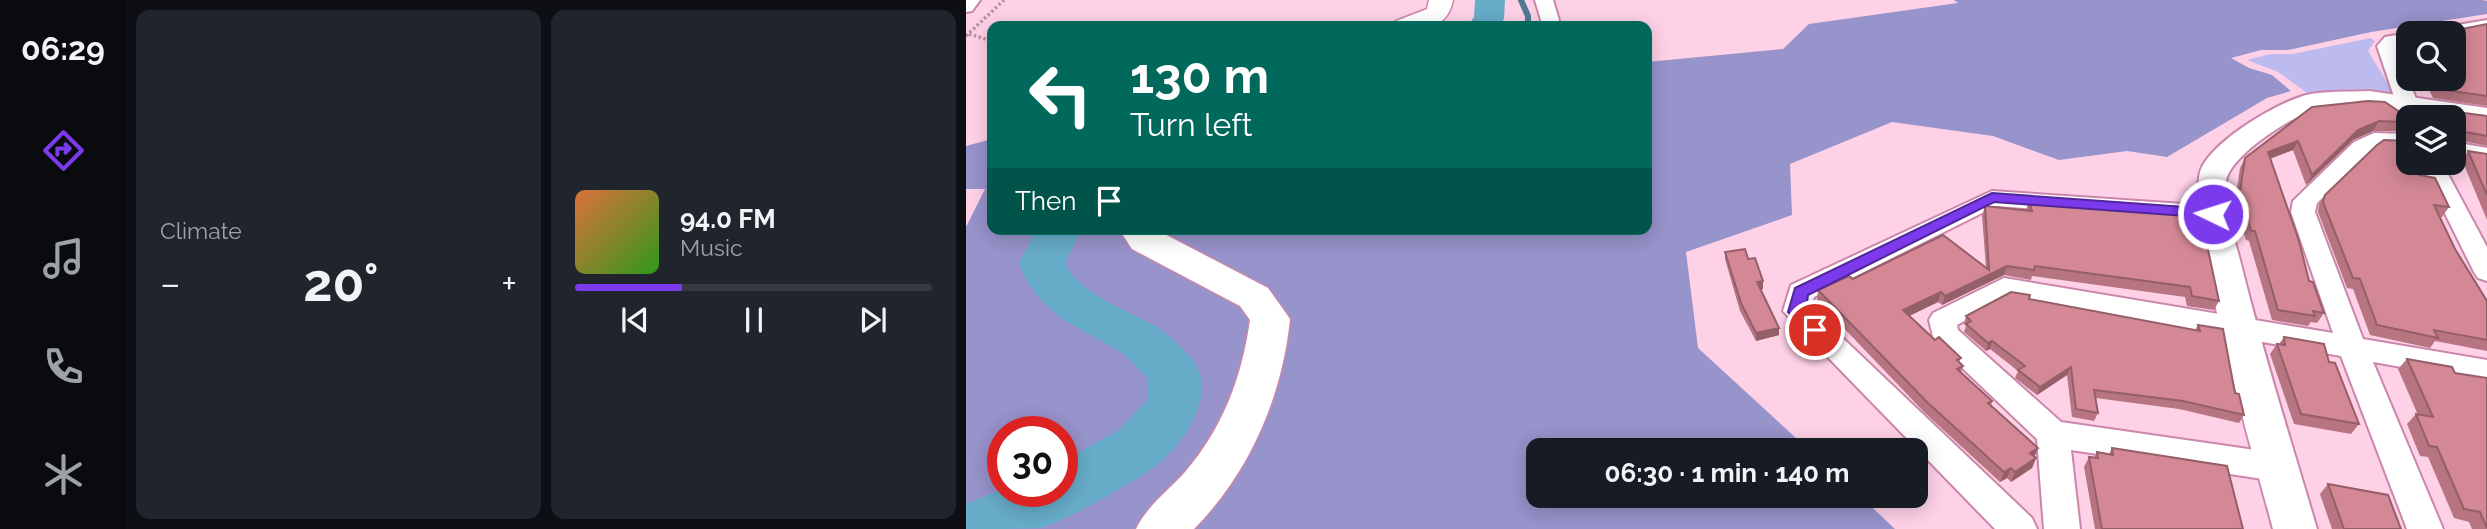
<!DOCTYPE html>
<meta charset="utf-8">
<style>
body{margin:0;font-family:Raleway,sans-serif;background:#20242c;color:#f1f3f6;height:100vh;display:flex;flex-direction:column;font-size:26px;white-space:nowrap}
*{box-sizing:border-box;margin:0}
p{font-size:23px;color:#9ea1a6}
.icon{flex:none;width:38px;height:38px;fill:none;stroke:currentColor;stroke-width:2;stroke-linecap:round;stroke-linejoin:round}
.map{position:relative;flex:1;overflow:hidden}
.drawer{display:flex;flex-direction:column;gap:10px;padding:10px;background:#0d0f14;width:840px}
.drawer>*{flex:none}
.hud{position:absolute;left:21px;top:21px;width:665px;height:214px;border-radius:14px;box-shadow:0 4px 18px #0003;background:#00695c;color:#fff;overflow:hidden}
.tools{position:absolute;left:1430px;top:21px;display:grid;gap:14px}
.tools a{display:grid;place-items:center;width:70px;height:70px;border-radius:14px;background:#171b24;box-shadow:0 4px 18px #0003;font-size:35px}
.speed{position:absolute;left:21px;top:416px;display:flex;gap:14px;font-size:35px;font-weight:700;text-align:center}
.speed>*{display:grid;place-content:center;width:91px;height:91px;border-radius:50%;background:#171b24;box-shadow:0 4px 18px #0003;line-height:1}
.speed .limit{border:10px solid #d22;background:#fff;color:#111}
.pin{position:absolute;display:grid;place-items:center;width:60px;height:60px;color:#fff;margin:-30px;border:4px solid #fff;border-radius:50%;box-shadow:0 2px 7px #0007}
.me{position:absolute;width:77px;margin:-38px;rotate:274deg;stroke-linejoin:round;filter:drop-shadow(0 0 5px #0008)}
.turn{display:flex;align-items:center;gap:24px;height:147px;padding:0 28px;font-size:32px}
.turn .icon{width:91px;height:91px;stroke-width:2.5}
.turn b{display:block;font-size:49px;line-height:60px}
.then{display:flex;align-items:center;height:66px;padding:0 28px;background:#0003;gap:14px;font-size:26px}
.big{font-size:52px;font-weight:700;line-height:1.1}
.drawer .widget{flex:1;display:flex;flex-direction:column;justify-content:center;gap:10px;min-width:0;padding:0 24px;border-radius:14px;background:#20242c}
.song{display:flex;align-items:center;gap:21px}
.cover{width:84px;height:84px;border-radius:10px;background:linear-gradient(135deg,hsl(20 70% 55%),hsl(110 70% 35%))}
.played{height:7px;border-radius:4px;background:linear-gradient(90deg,#7c3aed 30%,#363941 30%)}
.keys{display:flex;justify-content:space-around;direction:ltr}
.heat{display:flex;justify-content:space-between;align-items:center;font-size:38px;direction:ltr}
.drawer .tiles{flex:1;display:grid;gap:10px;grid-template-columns:repeat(2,1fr)}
.trip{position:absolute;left:560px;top:438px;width:402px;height:70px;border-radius:14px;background:#171b24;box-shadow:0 4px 18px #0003;font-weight:700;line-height:70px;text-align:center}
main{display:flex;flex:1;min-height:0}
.tab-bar{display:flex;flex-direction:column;width:126px;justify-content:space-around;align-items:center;background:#090b0e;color:#9ea1a6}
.tab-bar .icon{width:49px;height:49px}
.tab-bar .current{color:#7c3aed}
.tab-bar b{font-size:32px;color:#f1f3f6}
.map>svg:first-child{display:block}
.green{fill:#bdbaf0}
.forest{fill:#9793cb;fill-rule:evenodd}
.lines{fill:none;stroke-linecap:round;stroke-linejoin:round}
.stream{stroke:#507a92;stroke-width:6}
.river{fill:#67acc9;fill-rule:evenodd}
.minor-casing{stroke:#cb87ab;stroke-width:4}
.tertiary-casing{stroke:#cb87ab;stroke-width:4}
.secondary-casing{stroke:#cb87ab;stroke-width:3}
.path{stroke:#b791a4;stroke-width:3.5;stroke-dasharray:2.5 2.5;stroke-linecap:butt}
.minor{fill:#fff;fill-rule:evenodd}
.tertiary{fill:#fff;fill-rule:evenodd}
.secondary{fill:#fff;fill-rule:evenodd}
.wall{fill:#b67581}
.shaded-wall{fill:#945f69}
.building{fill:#d48896;stroke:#945f69;stroke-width:2}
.route{fill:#7c3aed;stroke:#51269a;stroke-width:2}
</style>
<main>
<nav class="tab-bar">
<b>06:29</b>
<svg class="icon current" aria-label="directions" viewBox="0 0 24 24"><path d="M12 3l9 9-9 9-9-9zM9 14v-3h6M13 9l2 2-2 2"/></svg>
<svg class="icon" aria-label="music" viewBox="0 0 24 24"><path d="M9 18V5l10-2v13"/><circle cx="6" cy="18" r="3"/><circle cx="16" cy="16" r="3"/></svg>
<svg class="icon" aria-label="phone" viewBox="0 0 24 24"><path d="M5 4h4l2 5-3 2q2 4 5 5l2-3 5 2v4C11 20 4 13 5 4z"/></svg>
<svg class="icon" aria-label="climate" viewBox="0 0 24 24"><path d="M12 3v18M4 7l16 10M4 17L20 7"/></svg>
</nav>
<section class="drawer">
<div class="tiles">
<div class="widget"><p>Climate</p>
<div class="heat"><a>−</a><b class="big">20°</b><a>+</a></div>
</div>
<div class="widget">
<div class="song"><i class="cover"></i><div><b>94.0 FM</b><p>Music</p></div></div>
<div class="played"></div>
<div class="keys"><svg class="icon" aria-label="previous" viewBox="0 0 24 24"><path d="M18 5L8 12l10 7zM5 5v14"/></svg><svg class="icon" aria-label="pause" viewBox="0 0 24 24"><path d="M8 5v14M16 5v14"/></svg><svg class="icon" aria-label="next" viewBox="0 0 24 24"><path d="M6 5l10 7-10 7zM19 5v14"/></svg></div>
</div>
</div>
</section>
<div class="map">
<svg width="1521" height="529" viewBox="0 0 1521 529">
<rect width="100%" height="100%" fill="#fed1e7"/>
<path class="green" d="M1404,38L1409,41L1402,51L1427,92L1422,95L1365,91L1341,93L1312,72L1281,60L1304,54H1327Z"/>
<path class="forest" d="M988,0H1517L1521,1V14L1405,32L1322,50H1295L1265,58L1283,68L1306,75L1325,91L1301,98L1201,157L1161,151L1093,160L1027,136L926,122L824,164L826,215L720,252L732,348L843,450H572V495H893L929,529H0V227L19,189H0V146L26,139V229H681V62L817,49L843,24L992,3ZM37,432H96V492H37Z"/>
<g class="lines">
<path class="stream" d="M555,0L562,16V26"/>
<path class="river" d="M509,0H539L538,19L533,26H502L508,17Z
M71,229H115L99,263C112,293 162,311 189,326C201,333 216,347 225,358C253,390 220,442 192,464C171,481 101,520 75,528C57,529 20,529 0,529V504L37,489V492H96V461L153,430L181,400L182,379C173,370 164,358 154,352C111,325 72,315 53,263Z"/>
<g class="minor-casing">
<path id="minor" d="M0,0H14L6,11L0,12Z
M569,0H587L593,20L591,26H573L575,20Z
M1521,20V30L1488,36V33H1465L1474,28Z
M1442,33V45L1430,47L1457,117H1442V122L1435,117L1411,46L1419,37Z
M1408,133L1442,134V148L1412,147L1404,152L1351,203L1349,212L1397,339L1521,360V382L1407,362L1477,529H1441L1375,356L1042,297L991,325L992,330L1095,422L1310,453L1322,457L1327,467L1322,477L1310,481L1105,450L1114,529H1078L1071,439L968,341L963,320L967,313L1038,278L1367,333L1325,212L1327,201L1388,142Z
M1488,142L1521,148V162L1488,156Z
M1454,163H1476L1521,247V281L1512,278L1508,272Z
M1026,191L1247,206L1256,209L1259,214L1256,219L1247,222L1030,206L848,297L845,308L1066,518L1071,529H1029L817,311L825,285Z"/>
</g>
<g class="tertiary-casing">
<path id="tertiary" d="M1403,91L1521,108V124C1468,116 1411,102 1354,109C1329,113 1264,155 1260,181C1256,207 1269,239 1275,264C1297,353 1325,441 1351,529H1307C1292,471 1214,208 1236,167C1250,139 1314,100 1345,94C1363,91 1384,92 1403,91Z"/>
</g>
<g class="secondary-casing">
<path id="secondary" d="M463,0H487C480,34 454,26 427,26L430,21L461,9Z
M153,229H189L302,288L324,319C316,397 284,472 228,529H170C181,506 202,491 219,472C257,428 276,377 284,320L274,306L166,249Z"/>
</g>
<path class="path" d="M3,34L26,41
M0,36L38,0"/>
<use href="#minor" class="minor"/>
<use href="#tertiary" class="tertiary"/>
<use href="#secondary" class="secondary"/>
</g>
<path class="wall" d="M1521,24V106L1467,98L1458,79H1488Z
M1346,107L1436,122L1430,131H1407L1387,140L1340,185L1327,150L1304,159L1343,281L1358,313L1351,323L1345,322L1342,326L1306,320L1283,241L1280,240L1269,201L1274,168L1279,158Z
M1483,111L1487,117H1479Z
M1521,116V146L1488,139V118Z
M1502,151L1521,154V220L1496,160Z
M1453,175L1483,207L1476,217H1473L1489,249L1521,301V351L1469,341L1464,348L1404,335L1387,289L1381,288L1352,212L1353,204L1359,195Z
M1063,201L1253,301L1248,310L1221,306L1219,297L1066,276L1065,280L1038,275L976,305L972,302L943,316L969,340L995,358L993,362L997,366L995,373L1026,401L1025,406L1070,458L1066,468L1045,482L1041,478L1034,482L959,413L851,300L852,290L887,279L1020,267L1016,216L1019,206L1060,210Z
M759,252L782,259L797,281V289H795L813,328V335L790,341L774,311L759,259Z
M1063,299L1229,330L1232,325L1269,393L1278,415L1273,423L1213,409L1130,398L1132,413L1128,421L1106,417L1101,375L1071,395L1049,378L1052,371L1024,349L1020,351L998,332L1000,326L998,324L1000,316Z
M1318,337L1363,362L1393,424L1385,434L1328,424L1304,354L1311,344H1313Z
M1441,359L1486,367L1521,529H1506L1503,522L1488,518L1462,457L1454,456L1441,424L1450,414L1452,415L1432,369Z
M1146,448L1277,529H1129L1118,467L1123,457L1128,458L1131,452L1143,454Z
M1362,484L1435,529H1366L1354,494Z"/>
<path class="shaded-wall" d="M1413,121L1407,131L1387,140L1340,185L1346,175L1392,130Z
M1332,141L1327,150L1297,161L1302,152Z
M1041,266L1038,275L976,305L979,296Z
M797,281V289L791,290V282Z
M975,292L972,302L935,320L937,310Z
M813,328V335L790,341V333Z
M1026,341L1024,349L1020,351L1022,343Z
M1105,367L1101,375L1071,395L1074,387Z
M1072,448L1068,458L1064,453Z
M1070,458L1066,468L1045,482L1049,472Z
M1045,468L1041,478L1034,482L1038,472Z"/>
<path class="building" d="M1521,24V96L1472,89L1467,79H1488V33H1476Z
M1402,101L1419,102L1432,111L1436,122L1413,121L1392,130L1346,175L1332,141L1302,152L1333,241L1343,281L1347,282L1358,313L1347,311L1349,316L1312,310L1289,231H1285L1274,191L1279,158L1346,107Z
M1483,111L1521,116V136L1494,131Z
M1418,140L1442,141V163H1449L1453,175L1469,178L1483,207L1468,205L1489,249L1521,301V340L1468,330L1472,338L1411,325L1394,279L1387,278L1357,202L1359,195L1411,145Z
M1502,151L1521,154V195Z
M1063,201L1229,213L1238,231L1253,301L1226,296L1224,287L1069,266L1068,270L1041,266L979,296L975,292L937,310L969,340L973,337L995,358L991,360L997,366L991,369L1026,401L1022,403L1072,448L1064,453L1070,458L1049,472L1045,468L1038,472L962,403L852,290L883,276L887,279L893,276L977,235L1023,270L1019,206L1066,211Z
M779,249L782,259L789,258L797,281L791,282L813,328L790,333L775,303L759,252Z
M1045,292L1064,295L1063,299L1234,331L1232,325L1257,329L1269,393L1273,394L1278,415L1217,401L1128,390L1132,413L1110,409L1105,367L1074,387L1052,370L1059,366L1026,341L1022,343L1000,324L1005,321L1000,316Z
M1318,337L1358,344L1363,362L1369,363L1393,424L1335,414L1311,344L1319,345Z
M1441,359L1486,367L1489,373L1521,378V528L1514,512L1498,509L1471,447L1463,446L1450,414L1467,417Z
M1146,448L1261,466L1277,529H1136L1123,457L1132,458L1131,452L1147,455Z
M1362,484L1422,495L1435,529H1378Z"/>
<path class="route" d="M1026,193L1247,209L1255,214L1247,218L1028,202L842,295L840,310L858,330L856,334H843L822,312L829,288Z"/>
</svg>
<div class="tools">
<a><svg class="icon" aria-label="search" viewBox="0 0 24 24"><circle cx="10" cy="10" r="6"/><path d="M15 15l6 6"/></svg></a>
<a><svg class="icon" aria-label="layers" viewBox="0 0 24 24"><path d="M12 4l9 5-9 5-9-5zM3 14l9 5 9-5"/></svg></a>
</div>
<div class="speed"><div class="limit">30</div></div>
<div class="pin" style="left:849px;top:330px;background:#d93025"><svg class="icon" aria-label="arrive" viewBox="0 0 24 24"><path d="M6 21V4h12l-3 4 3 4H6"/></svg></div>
<svg class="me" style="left:1247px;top:214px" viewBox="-20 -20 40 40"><circle r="17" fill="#7c3aed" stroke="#fff" stroke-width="3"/><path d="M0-11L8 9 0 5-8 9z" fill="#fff"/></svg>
<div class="trip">06:30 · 1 min · 140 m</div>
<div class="hud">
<div class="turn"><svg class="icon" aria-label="left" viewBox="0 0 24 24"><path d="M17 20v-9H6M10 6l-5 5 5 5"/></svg><div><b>130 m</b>Turn left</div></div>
<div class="then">Then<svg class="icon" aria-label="arrive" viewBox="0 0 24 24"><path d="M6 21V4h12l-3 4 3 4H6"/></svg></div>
</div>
</div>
</main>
